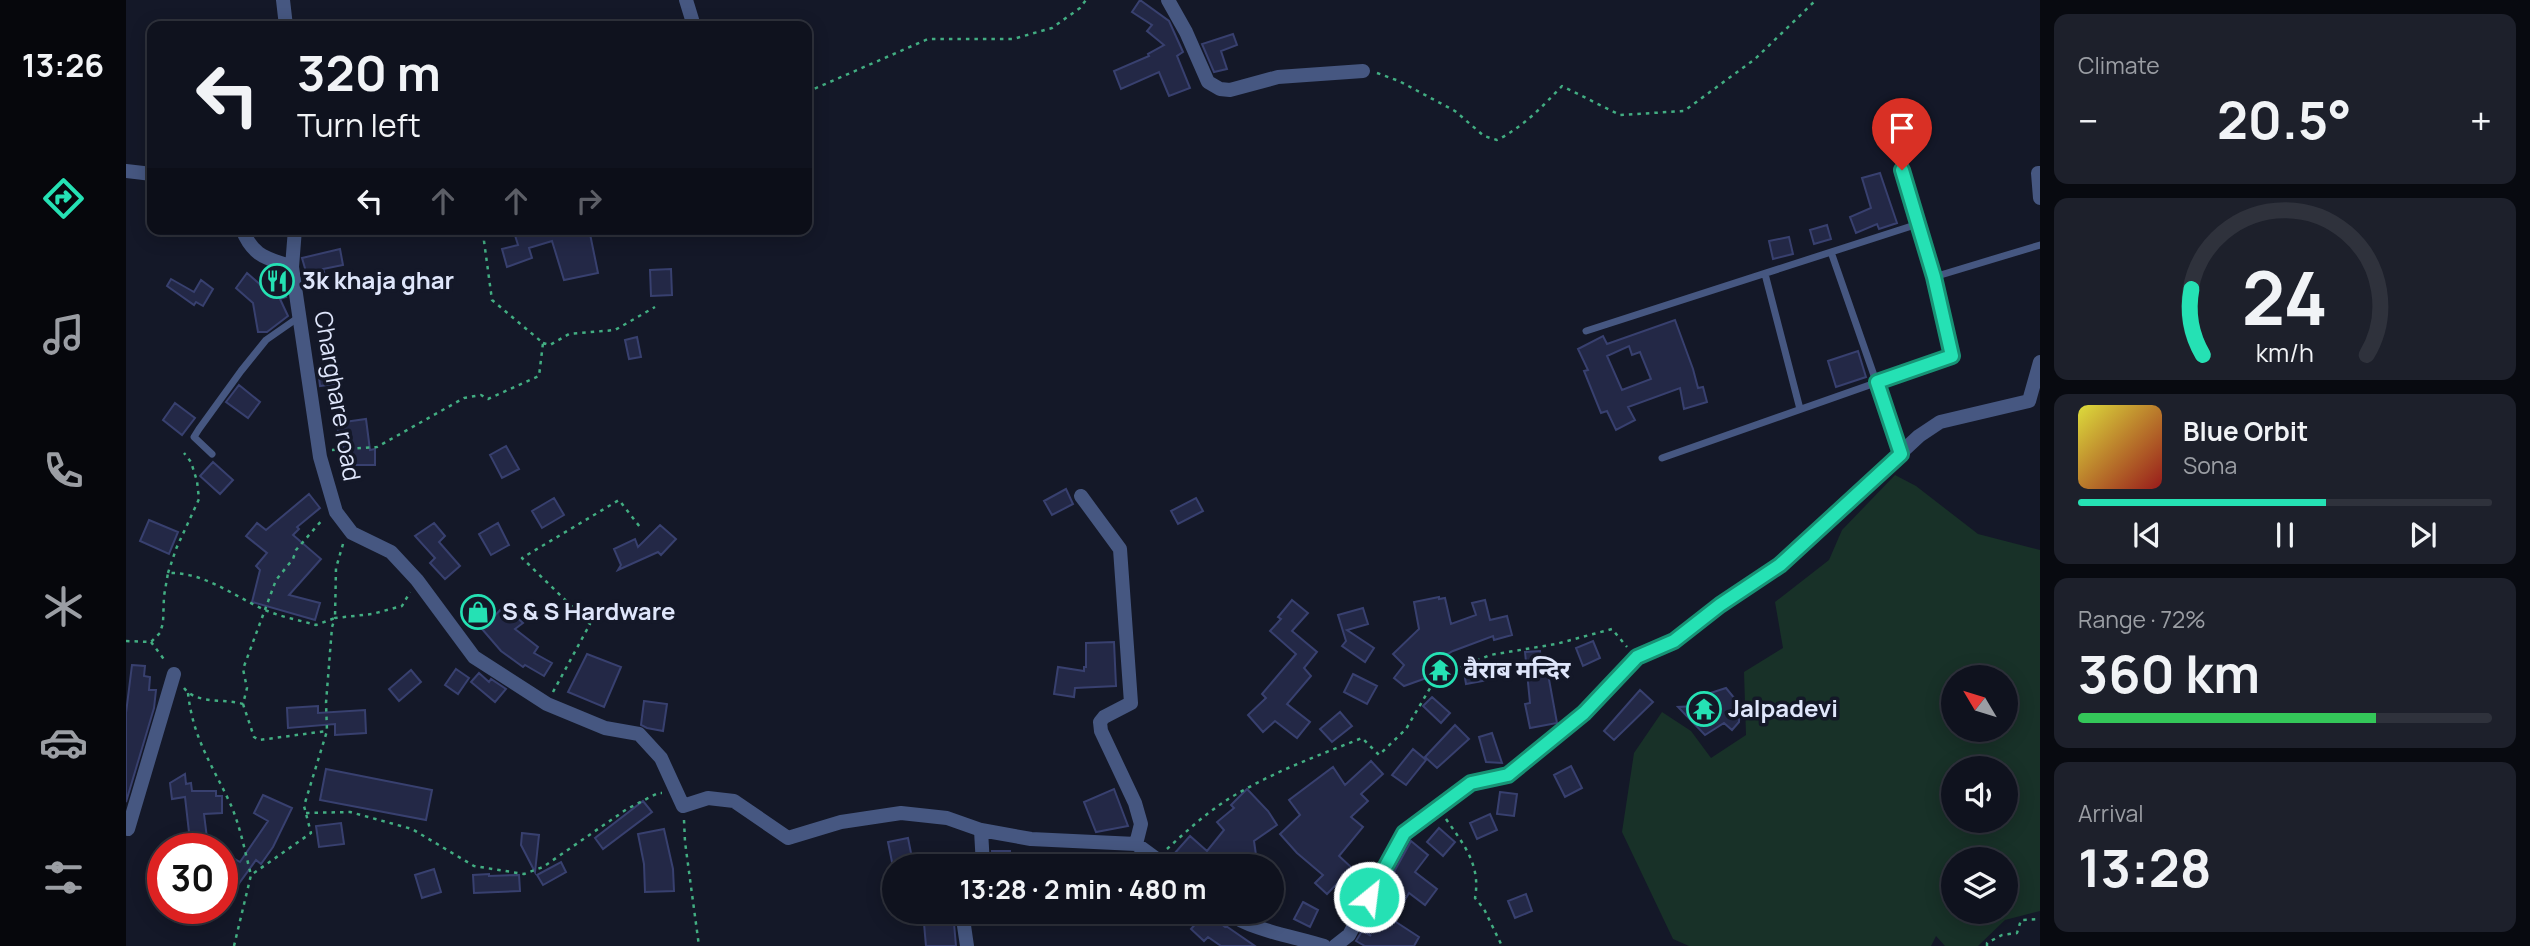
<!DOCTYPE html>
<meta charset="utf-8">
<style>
body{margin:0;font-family:Manrope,"Noto Sans Devanagari",sans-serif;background:#1d202b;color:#f1f3f6;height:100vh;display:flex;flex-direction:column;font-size:26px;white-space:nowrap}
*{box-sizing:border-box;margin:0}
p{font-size:23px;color:#9b9ea4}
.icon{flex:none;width:38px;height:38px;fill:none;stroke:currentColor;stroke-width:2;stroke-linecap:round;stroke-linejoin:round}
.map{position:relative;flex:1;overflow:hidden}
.drawer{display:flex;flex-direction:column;gap:14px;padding:14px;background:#080a10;width:490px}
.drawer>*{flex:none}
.guide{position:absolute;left:21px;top:21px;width:665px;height:214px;border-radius:14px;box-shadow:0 4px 18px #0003,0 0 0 2px #2f323c;background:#0f121e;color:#f1f3f6;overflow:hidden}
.needle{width:46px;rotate:308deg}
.controls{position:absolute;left:1815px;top:665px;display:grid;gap:14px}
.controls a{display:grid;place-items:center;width:77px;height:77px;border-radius:50%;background:#0f121e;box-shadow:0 4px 18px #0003,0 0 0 2px #2f323c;font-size:35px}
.speed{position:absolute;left:21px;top:833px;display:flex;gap:14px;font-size:35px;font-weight:700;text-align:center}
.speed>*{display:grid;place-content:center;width:91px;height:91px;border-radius:50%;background:#0f121e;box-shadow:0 4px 18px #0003,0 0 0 2px #2f323c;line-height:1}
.speed .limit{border:10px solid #d22;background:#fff;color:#111}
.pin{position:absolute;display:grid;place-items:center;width:60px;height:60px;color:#fff;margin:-72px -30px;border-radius:50% 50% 50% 0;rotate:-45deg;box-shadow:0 0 7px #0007}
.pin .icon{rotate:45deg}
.me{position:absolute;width:77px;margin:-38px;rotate:29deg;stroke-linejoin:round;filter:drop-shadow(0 0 5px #0008)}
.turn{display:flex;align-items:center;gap:24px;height:147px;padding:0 35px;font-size:32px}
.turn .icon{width:91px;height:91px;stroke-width:2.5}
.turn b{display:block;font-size:49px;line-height:60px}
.lanes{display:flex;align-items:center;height:66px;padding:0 35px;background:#0003;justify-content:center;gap:35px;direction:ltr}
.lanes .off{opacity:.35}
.big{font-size:52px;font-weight:700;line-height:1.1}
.drawer .tile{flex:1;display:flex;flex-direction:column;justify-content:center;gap:10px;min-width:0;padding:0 24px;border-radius:14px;background:#1d202b}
.drawer .dial{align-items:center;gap:0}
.dial svg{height:182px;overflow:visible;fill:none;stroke:#2f323c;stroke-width:7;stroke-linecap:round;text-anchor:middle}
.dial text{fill:#f1f3f6;stroke:none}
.song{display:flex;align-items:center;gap:21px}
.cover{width:84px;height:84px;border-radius:10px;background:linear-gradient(135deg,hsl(60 70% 55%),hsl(0 70% 35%))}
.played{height:7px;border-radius:4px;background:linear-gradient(90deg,#25e1b4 60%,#2f323c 60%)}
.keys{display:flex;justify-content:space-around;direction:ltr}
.heat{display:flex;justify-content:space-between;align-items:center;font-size:38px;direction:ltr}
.charge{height:10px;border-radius:5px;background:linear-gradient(90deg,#34c759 72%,#2f323c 0)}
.trip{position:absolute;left:756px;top:854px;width:402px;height:70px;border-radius:35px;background:#0f121e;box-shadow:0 4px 18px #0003,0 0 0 2px #2f323c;font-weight:700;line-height:70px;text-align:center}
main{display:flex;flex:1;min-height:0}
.dock{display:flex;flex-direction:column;width:126px;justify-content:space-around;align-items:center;background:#06070c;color:#9b9ea4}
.dock .icon{width:49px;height:49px}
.dock .current{color:#25e1b4}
.dock b{font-size:32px;color:#f1f3f6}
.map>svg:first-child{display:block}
.green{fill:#183128;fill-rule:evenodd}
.building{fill:#232846;stroke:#38406f;stroke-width:2;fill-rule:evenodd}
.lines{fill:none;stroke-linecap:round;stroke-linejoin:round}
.path{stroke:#42ad82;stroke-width:2.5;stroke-dasharray:3.5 5;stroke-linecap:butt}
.lane{stroke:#465781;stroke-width:7}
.street{stroke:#465781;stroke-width:14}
.route-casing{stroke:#189275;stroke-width:18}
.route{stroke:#25e1b4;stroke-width:12}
.labels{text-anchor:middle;stroke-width:7;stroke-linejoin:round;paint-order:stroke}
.poi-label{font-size:24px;font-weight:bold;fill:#dfe6fb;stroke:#141828;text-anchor:start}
.street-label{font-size:24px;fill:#dfe6fb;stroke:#141828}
</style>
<main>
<nav class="dock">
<b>13:26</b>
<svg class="icon current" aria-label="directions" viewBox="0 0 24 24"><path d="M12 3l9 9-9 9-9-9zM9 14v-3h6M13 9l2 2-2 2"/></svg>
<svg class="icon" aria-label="music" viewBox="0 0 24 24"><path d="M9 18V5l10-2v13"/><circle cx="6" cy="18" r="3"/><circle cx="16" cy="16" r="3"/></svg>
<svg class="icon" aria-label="phone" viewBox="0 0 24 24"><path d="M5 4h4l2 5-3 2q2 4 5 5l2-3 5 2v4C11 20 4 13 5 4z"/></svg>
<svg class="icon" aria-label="climate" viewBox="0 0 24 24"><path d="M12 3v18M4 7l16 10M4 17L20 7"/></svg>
<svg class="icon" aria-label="car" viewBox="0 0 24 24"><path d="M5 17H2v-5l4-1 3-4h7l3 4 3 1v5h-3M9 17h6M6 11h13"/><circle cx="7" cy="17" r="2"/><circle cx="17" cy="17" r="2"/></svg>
<svg class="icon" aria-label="filters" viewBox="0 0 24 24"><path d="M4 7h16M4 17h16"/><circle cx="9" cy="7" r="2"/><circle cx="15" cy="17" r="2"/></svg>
</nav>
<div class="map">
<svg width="1914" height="946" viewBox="0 0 1914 946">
<rect width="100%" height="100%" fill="#141828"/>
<path class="green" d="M1769,475L1790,486L1852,534L1914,550V911L1879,920L1852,946H1819L1810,936L1805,946H1563L1547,939L1496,832L1508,753L1536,712L1565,731L1585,758L1620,735L1618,672L1657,648L1649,602L1703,560L1716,530ZM1827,677H1880V730H1827ZM1827,768H1880V821H1827ZM1827,859H1880V912H1827Z"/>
<path class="building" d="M1014,0L1043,21L1057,52L1051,56L1064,88L1043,96L1033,72L995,89L988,71L1023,56L1022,54L1038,45L1021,31L1026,25L1006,12Z
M1107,34L1111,45L1095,51L1101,69L1088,72L1076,44Z
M1754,173L1771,223L1753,229L1751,224L1730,233L1724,217L1745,208L1736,178Z
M1701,225L1705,239L1688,244L1684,230Z
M387,229H404L406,235L423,229H463L472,273L438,280L426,241L403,248L406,258L381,267L376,249L392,245Z
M1663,237L1667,254L1647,259L1643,241Z
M214,249L217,265L197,269L202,283L185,289L176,258Z
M545,269L546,295L525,296L524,270Z
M121,273L137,287L153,284L160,297L154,299L162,316L141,332H132L127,303L110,288Z
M45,279L68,292L75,280L87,289L77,306L70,302L68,305L41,286Z
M1549,320L1567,369L1572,388L1577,387L1581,402L1558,409L1554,388L1502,407L1509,420L1490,430L1481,411L1475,413L1458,371L1462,370L1452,349L1477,336L1481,344ZM1503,346L1506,355L1514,352L1525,379L1496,390L1481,356Z
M511,337L515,357L503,359L499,340Z
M1732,351L1740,377L1710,387L1702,361Z
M213,366L215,383L194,386L192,369Z
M113,385L134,402L122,418L100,402Z
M49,403L69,418L56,435L37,420Z
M240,419L244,450L249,449V465H217V446L214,447L211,423Z
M380,446L393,469L376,478L364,455Z
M87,462L107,480L94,494L74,476Z
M940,489L947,504L926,515L918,501Z
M183,494L194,508L171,527L173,529L167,535L195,559L163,595L194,603L189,620L126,602L134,570L130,566L141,553L120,536L131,523L140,530Z
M428,498L438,515L416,528L406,511Z
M1070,498L1077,511L1052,524L1045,511Z
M23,520L52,532L43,554L14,541Z
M308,523L319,536L313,542L334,566L319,579L304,563L309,558L289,536Z
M372,523L383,545L365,555L353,534Z
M534,525L550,539L535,555L532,552L492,570L495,565L488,549L509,539L512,547Z
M1313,597V599L1319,598L1325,624L1350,615L1346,603L1359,600L1364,620L1381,616L1386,635L1368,640L1367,636L1327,651L1318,656L1323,670L1278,686L1268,678L1278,665L1267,654L1293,629L1288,602Z
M1166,600L1182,613L1166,631L1191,652L1178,668L1185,676L1161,704L1184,722L1171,738L1149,721L1137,732L1122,715L1140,698L1136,694L1170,654L1144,631L1155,619L1152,617Z
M378,606L397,623L389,629L412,647L408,653L426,663L418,676L399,665L397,667L375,651L356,629Z
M1237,608L1242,624L1221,630L1248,648L1239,662L1216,646L1220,641L1212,615Z
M1467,641L1474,658L1457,666L1450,648Z
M988,642L990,686L949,688L948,697L928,694L932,667L958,671V667H960V643Z
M1414,651L1415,664L1420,663L1431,723L1404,728L1399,704L1404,703L1399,652Z
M461,654L495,667L478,707L442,692Z
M6,665L19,666L18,676L24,677L23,690H30L28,708L0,802V713Z
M1360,668L1362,680L1340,684L1338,672Z
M330,669L343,678L332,694L319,685Z
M285,670L295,682L273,701L263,689Z
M353,673L363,682L365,679L380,689L369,702L345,682Z
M1227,674L1251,686L1241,704L1218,692Z
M1600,688L1614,705L1613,722L1606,730L1598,723L1579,735L1552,707L1571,706L1578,695Z
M1514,690L1527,702L1488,740L1478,731Z
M1306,697L1324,713L1315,723L1297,706Z
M518,701L541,704L537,731L521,728L515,725Z
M192,706V713L239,710L240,733L209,735V724L162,728L161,708Z
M1214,712L1226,726L1206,742L1194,729Z
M1329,725L1343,739L1311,768L1299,757Z
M1366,733L1376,763L1360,762L1353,737Z
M1287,749L1300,760L1280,785L1266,775Z
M1245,761L1257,774L1235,794L1242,801L1225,817L1237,827L1213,856L1226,868L1201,894L1189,883L1197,875L1171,853L1154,834L1174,815L1163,800L1207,767L1219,785Z
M1445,766L1456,788L1439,797L1428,775Z
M200,769L306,790L300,820L194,800Z
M59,774L60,784L65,783L66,791H90V796H96V813L78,814L81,838L64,841L59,797L46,799L44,783Z
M988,789L1002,826L970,832L958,802Z
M1121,789L1142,811L1151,825L1128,841L1130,855L1121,866H1062L1048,854L1064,836L1081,851L1098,830L1091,822L1108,808L1105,805Z
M1374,792L1391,794L1388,816L1371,814Z
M137,795L166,808L147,847L135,864L130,860L96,907V872L107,858L114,862L142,821L128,813Z
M517,801L526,812L477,849L469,838Z
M1364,814L1371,830L1351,839L1344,823Z
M215,823L218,844L193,847L190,826Z
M1313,828L1329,842L1317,856L1301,842Z
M538,829L547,869L548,891L519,892L518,864L512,834Z
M396,833L413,835L409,872L395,845Z
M782,838L787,863L767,867L762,842Z
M1285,841L1302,855L1289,872L1311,889L1299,905L1283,893L1267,920L1293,937L1288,946H1239L1230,941L1236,931L1245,936L1237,928Z
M866,851H884V866H867Z
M435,862L440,872L417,885L411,875Z
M308,869L315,892L296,898L289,875Z
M363,874V876L393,875L394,891L348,893L347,875Z
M1400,894L1406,911L1389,918L1382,901Z
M1177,902L1192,910L1184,927L1168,919Z
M797,912H827L830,946H800Z
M1080,912L1099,927L1100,926L1129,946H1095L1082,937L1078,941L1065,929Z"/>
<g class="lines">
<path class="path" d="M1251,73L1273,81L1329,111L1358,136L1371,140C1397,127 1416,107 1436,86L1494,115L1558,111L1629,59L1690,0
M681,92L802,39H887L926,28L954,8L960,0
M417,343L424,345L443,334L489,330L529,307
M206,450L251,447L338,398L355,395L362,399L413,376L417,343L366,300L358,241L360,229
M42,573L50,549L73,499L71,481L65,462L58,453
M0,641L25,642L34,633L37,623L38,596L42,573C78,572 106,595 137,609C154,617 173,620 190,625L209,618L210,568L217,544
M25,642L40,662
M58,688C71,705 99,698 117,704L121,688L117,669L150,580L167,559L170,550L197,519
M427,692L464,624L396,558L493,500L514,527
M62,693C67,738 85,763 104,803C114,825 119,852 125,875
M117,704L128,737L133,740L201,731
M180,813L224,812L286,829L348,866L398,874L417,867L501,809L532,793H536
M1320,819C1338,845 1355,865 1349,898L1358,909L1376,946
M558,820L559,842L573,946
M1041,849C1065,827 1089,805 1118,790C1155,769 1196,754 1236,738L1253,755L1280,729L1310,678L1364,655L1430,644L1486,629L1501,647
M108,946L125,875L185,833L178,806L201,731L200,703L206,627L209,618L246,614L276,606L284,592
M1861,946V943L1876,935L1891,933L1895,920L1914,919"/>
<path class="lane" d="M1776,170L1808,277
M1705,252L1775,453
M1639,274L1674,409
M1460,331L1792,224
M86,454L68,437L73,429L115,371L140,340L173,317
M1536,458L1826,356L1808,277L1914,245"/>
<path class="street" d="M157,0L160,26
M560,0L568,26
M1042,0L1060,32L1082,82L1094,89L1104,90L1152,77L1237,71
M0,171L26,174
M1914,173H1912L1914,198
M116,229C127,257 141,258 166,267
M169,229L166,267L194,457L210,512L226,533L265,552L291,580L348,657L421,704L479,728L513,734L535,758L557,806L582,798L608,801L662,838L715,822L775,813L821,818L855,830L905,839L1010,844L1040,866
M955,496L994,549L1005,703L978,717L974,722L975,731L1009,803L1015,824L1010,844
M2,829L48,674
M855,830L857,866
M836,912L841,946
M1101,912C1127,931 1167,936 1198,946
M1209,946L1223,935L1278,833L1344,783L1382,775L1458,713L1511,657L1548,641L1594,605L1654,565L1793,436L1814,422L1903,401L1914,362"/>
</g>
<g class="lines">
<g class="route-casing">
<path id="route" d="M1243,897L1278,833L1345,783L1382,775L1458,713L1511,657L1548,641L1594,605L1654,565L1775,454L1751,382L1826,356L1808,277L1776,170"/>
</g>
<use href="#route" class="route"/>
</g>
<defs>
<g id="restaurant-ring" transform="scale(1.75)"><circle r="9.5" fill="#141828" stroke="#25e1b4" stroke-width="1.5"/><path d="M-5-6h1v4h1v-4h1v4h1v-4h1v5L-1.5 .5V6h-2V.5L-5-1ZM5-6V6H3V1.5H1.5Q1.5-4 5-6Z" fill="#25e1b4"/></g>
<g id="shop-ring" transform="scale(1.75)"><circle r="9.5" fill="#141828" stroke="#25e1b4" stroke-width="1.5"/><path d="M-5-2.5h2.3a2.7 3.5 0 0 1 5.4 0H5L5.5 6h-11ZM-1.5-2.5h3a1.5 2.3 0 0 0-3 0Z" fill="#25e1b4"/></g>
<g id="temple-ring" transform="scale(1.75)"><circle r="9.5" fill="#141828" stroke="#25e1b4" stroke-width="1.5"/><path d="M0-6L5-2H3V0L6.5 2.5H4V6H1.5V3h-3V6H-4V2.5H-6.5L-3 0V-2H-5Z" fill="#25e1b4"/></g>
</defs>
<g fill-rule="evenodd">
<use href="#restaurant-ring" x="151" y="281"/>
<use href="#shop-ring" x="352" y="612"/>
<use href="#temple-ring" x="1314" y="670"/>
<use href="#temple-ring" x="1578" y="709"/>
</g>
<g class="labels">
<g class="poi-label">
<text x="176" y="289">3k khaja ghar</text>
<text x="376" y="620">S &amp; S Hardware</text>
<text x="1338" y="678">वैराब मन्दिर</text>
<text x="1602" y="717">Jalpadevi</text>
</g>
<g class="street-label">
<text transform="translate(211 396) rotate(80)" y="8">Charghare road</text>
</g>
</g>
</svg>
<div class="controls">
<a><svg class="needle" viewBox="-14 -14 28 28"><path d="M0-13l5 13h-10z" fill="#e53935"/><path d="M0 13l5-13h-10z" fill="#9b9ea4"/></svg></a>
<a><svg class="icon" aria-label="sound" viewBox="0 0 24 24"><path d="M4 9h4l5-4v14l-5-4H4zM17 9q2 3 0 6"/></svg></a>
<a><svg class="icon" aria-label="layers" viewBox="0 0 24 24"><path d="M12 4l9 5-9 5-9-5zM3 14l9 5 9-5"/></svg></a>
</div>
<div class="speed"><div class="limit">30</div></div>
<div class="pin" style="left:1776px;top:170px;background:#d93025"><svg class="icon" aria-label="arrive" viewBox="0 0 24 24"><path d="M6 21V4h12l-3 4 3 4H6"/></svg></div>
<svg class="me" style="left:1243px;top:897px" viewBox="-20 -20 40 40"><circle r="17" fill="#25e1b4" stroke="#fff" stroke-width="3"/><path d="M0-11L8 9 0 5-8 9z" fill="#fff"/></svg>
<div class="trip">13:28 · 2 min · 480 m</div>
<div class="guide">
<div class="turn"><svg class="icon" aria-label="left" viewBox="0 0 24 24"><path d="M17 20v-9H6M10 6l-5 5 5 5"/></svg><div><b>320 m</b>Turn left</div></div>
<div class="lanes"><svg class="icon" aria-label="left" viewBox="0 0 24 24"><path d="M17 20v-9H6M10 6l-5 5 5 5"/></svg><svg class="icon off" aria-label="ahead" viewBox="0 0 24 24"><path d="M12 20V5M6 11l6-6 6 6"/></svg><svg class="icon off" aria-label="ahead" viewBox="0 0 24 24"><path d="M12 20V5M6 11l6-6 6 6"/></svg><svg class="icon off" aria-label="right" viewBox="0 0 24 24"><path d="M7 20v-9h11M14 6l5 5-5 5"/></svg></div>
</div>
</div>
<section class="drawer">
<div class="tile"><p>Climate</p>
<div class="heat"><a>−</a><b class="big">20.5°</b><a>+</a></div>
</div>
<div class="tile dial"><svg viewBox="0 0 100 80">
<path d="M14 69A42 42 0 1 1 86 69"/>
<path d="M14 69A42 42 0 0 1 9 40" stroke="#25e1b4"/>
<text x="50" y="56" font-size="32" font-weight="700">24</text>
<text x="50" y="72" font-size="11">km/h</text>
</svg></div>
<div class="tile">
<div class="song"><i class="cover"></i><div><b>Blue Orbit</b><p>Sona</p></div></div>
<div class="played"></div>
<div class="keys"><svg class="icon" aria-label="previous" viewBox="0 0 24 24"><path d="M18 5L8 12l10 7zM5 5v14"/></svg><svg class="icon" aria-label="pause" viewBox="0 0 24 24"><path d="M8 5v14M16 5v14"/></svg><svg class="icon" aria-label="next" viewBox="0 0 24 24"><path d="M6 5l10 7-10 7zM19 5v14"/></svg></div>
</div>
<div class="tile"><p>Range · 72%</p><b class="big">360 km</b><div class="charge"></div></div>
<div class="tile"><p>Arrival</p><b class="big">13:28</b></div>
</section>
</main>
